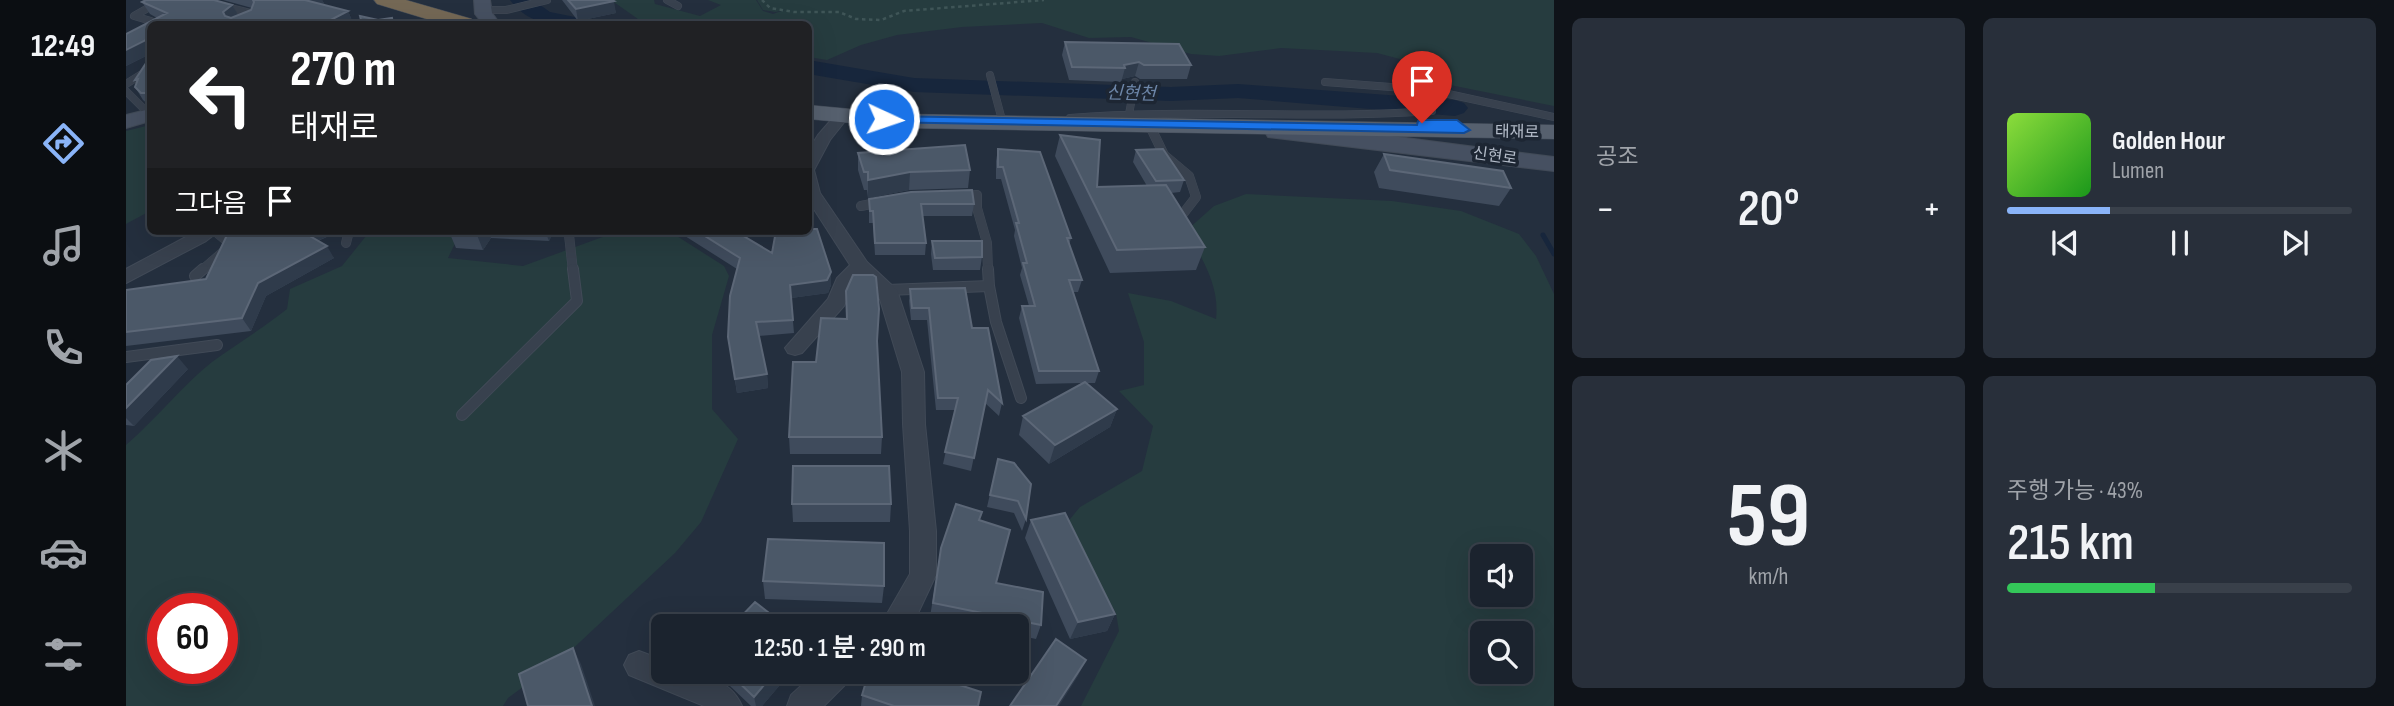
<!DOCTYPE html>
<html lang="ko">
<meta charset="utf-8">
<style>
body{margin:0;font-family:"Sofia Sans Condensed","Noto Sans KR",sans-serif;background:#282f3a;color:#f1f3f6;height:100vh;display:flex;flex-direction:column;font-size:26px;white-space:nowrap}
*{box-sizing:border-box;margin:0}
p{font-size:23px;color:#a0a4aa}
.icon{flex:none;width:38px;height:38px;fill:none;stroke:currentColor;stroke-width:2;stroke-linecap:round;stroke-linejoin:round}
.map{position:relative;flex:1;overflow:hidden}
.sheet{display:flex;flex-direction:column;gap:18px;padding:18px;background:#0f1319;width:840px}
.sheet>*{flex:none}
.hud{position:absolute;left:21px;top:21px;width:665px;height:214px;border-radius:10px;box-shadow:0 7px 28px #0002,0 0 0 2px #39404a;background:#202124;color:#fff;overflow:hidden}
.buttons{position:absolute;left:1344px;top:544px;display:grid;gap:14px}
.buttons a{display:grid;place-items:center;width:63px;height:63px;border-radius:10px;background:#1b232e;box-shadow:0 7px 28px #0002,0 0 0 2px #39404a;font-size:35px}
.speed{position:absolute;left:21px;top:593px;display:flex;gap:14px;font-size:35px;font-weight:700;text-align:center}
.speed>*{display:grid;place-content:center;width:91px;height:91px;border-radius:50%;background:#1b232e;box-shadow:0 7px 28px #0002,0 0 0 2px #39404a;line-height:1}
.speed .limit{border:10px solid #d22;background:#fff;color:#111}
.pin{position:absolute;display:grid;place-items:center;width:60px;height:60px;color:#fff;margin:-72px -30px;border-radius:50% 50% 50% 0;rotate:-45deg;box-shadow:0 0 7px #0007}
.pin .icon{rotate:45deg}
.me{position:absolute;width:77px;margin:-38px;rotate:93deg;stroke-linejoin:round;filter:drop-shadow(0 0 5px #0008)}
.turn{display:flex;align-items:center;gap:24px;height:147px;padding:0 28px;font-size:32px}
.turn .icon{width:91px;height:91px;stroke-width:2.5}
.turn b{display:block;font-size:49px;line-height:60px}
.then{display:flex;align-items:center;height:66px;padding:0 28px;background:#0003;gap:14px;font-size:26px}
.big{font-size:52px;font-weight:600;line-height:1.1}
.sheet .tile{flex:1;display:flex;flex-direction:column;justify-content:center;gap:10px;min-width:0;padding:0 24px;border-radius:10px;background:#282f3a}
.sheet .dial{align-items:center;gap:0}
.dial b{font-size:91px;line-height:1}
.song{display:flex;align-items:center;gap:21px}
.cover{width:84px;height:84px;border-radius:10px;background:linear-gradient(135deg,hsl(90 70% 55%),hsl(120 70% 35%))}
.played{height:7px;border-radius:4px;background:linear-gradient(90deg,#8ab4f8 30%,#39404a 30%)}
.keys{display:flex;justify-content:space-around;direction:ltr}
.heat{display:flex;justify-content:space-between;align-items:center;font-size:38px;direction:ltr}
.charge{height:10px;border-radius:5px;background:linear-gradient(90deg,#34c759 43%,#39404a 0)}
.sheet .tiles{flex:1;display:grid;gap:18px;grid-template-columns:repeat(2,1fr)}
.trip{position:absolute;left:525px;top:614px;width:378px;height:70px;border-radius:10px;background:#1b232e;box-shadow:0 7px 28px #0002,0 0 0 2px #39404a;font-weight:600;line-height:70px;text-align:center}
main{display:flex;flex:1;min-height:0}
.tab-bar{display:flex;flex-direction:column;width:126px;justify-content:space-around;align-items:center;background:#0b0e12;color:#a0a4aa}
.tab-bar .icon{width:49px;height:49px}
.tab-bar .selected{color:#8ab4f8}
.tab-bar b{font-size:32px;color:#f1f3f6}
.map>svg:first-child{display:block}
.green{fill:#263c3f;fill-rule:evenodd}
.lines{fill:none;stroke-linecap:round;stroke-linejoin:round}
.stream{stroke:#17263c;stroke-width:5}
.river{fill:#17263c;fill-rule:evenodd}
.lane-far2-casing{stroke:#414a57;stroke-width:8}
.lane-far1-casing{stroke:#414a57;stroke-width:10}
.lane-casing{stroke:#414a57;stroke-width:12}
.street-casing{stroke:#414a57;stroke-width:2}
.secondary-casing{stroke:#414a57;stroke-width:2}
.primary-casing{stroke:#414a57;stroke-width:1}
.highway-casing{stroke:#434c59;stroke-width:1}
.path{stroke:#3f5557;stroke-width:2.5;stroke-dasharray:3.5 3.5;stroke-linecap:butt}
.lane-far2{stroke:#38414e;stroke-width:7}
.lane-far1{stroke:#38414e;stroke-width:9}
.lane{stroke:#38414e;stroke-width:10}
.street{fill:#38414e;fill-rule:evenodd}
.secondary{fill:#465061;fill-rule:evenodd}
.primary{fill:#56606e;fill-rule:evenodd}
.highway{fill:#746855;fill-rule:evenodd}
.wall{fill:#3f4b5c}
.shaded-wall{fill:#2f3b4b}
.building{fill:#4b5868;stroke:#5c6777;stroke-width:2}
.route{fill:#1a73e8;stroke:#114b97;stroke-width:2}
.labels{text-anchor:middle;stroke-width:7;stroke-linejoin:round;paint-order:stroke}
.far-street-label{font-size:16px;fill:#b4bcc9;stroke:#1d2633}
.far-water-label{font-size:18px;font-style:italic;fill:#6d86a8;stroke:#1d2633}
</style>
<main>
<nav class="tab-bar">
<b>12:49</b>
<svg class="icon selected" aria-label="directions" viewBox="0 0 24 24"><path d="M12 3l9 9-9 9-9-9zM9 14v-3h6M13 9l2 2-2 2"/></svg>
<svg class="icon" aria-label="music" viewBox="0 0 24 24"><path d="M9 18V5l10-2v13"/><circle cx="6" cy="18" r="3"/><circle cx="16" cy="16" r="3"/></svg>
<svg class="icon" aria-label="phone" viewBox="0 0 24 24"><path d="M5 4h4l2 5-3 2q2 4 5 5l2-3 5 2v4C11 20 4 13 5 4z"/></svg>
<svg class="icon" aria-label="climate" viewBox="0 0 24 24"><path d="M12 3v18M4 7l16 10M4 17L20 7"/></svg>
<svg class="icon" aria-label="car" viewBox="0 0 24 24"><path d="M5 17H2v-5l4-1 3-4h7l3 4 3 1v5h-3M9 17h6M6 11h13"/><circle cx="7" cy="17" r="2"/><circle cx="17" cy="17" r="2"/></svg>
<svg class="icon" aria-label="filters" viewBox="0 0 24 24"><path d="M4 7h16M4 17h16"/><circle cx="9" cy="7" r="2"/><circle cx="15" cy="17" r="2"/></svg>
</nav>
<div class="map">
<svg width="1428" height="706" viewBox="0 0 1428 706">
<rect width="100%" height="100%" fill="#242f3e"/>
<path class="green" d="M485,0H528L529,4L574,16L595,5L582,0H630L637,11L647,14L661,9L650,12L637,10L631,0H1428V106L1319,84L1293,64L1251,53L1155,48L1093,56L1065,54L1005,37L963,38L916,23L836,27L771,35L735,45L701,60L683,57L682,24H519Z
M24,125V211L0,224V131Z
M1120,194L1266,201L1335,211L1393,234L1410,256L1428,294V706H955L993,631L990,613L940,524L954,507L1016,471L1027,426L993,391L1018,385V342L1002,293L1045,301L1090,319C1094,285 1076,260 1061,230L1088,206ZM1356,556H1395V595H1356ZM1356,634H1395V672H1356Z
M244,231H335L322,258L397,266L493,231H543L598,266L603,276L586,335V409L612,439L575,522L549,553L439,656L382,698L377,706H0V445C30,419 57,385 86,362C111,344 137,328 161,309L164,289L216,266ZM37,609H96V668H37Z"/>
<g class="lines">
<path class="stream" d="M1417,235L1428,254"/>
<path class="river" d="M384,0H407L424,12L459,19L462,24C433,27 403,26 384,0Z
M682,60L788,78L1045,87L1112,84L1329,100L1338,103L1342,108L1338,113L1329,116L1112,98L1045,101L788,92L682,74Z"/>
<g class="lane-far2-casing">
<path id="lane-far2" d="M73,0L128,14L126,18L110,24
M541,0L552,6
M357,10H380L421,0
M25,24V21L8,16L36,0
M864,75L876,120
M0,84L24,69
M1304,90L1428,117
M0,91L24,115
M1003,114L1009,82
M944,118C1065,108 1185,120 1306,111L1304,90L1199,82"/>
</g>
<g class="lane-far1-casing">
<path id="lane-far1" d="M1023,124L1038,155L1063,176L1070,197L1050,223
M834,196L851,195V208L861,243L862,271
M735,206L755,202
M446,231L443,235L447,271
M220,243L223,231
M75,271L103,247L102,242L89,231"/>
</g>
<g class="lane-casing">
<path id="lane" d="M862,269L863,286
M69,276L77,269
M761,290L863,286L870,322L895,398
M0,357L91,345
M336,415L451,301L447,269"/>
</g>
<g class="street-casing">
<path id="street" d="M717,111L724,115L704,140L688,170L694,193L741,262L771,290L798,372L799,424L810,531V575L786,626H754L784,574V531L777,424L776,372L752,293L734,277L727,284L718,306L676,353L669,355L662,353L659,348L702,299L711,278L724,265L682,200V151L692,135L712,112Z
M71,231H93L80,241L0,283V269Z
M513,651L537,660V672C567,672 603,675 616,706H578L503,675L498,665L503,655Z
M690,672H727L722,682L698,706H661L665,695Z"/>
</g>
<g class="secondary-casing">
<path id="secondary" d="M348,0H364L366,13L374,24H357L349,14Z
M24,109V121L0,128V115Z
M1150,126L1226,131L1428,157V171L1142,137L1139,132L1142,127Z"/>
</g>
<g class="primary-casing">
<path id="primary" d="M682,105L778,114L1428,125V139L778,128L682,119Z"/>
</g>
<g class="highway-casing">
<path id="highway" d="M248,0H280L346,19L349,24H317L251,4Z"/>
</g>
<path class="path" d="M636,0L644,8L668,12H713L730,19L755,20L778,11L918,0"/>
<use href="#lane-far2" class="lane-far2"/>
<use href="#lane-far1" class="lane-far1"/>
<use href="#lane" class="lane"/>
<use href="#street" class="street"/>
<use href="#secondary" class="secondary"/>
<use href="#primary" class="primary"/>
<use href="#highway" class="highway"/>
</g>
<path class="wall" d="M20,0H88L106,5L112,15L125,10L126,8L97,0H196L199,5L222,11L227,23L225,24H24V54L0,66V34L31,18L24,14L16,2Z
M436,0H486L490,13L452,21Z
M939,42L1065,65L1061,79H1014L1009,76L996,79L995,82L943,80L936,55Z
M24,57V106L17,100L9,87Z
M934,135L971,187L1021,186L1007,162L1010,150L1058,180L1054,192L1045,193L1079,247L1070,270L984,273L929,156Z
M872,149L945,238L943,245L956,280L952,292H947L973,371L969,383H961L991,409L984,427L923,464L893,435L897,416L956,383L910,384L893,318L896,306H903L894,275L896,268L888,236L889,230L875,179H870V161Z
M732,153L844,170L842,188L783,190L742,198L741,190H738L732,170Z
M1258,154L1385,188L1373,206L1253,188L1248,172Z
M686,198V211L683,229L705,272V285L702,293L665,298L668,333L633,336L641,374L642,388L611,393L602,337L611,269L559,236L558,231H609L646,253Z
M743,199L848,204L846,216H796L800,243L799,255H749L747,223H743Z
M103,231H214L192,241L208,258L140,296L125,331L0,346V290L80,279Z
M326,231H428L423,241L365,238L357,250L330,248L324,234Z
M806,241L856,257L854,270H807L805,254Z
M784,289L846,328L876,403L873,416L859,403L845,471L817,464L829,410H810L801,320H785L783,301Z
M720,291L751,342L756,437L755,454H664L663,437L690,362L720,319Z
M62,369L8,426L0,425V385Z
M872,459L900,519L896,531L888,513L861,507Z
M666,504H765L764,522H667Z
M905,520L989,614L981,631L944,639L899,538Z
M854,521L870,583L915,625L910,639L891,635V626H851L804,617L815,548Z
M637,581L758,586L756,603L639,599Z
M585,672H665L636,706H625L604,686Z
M736,695L852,706H735Z"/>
<path class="shaded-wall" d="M179,0H196L199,5Z
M488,1L490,13L452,21L450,9Z
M106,5L113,16L104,24L97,12Z
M222,11L227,23L225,24H197Z
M24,38V48H23L24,50V54L0,66V50Z
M1013,62L1009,76L996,79L999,68L998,65Z
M784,172L783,190L742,198V180Z
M686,198V211L682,243V220Z
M178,231H214L184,244L177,232Z
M355,231H362L365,238L357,250L351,235Z
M419,231H428L423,241Z
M201,246L208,258L140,296L125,331L116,318L132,283Z
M705,272V285L702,293L665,298L664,285Z
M51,356L62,369L8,426L0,418V408Z
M641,374L642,388L611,393L609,379Z
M991,409L984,427L923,464L929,445Z
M989,614L981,631L944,639L952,622Z
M447,648L455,664L469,706H466Z
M960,660L952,676L933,706H930Z
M649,672H665L636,706H630L628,697Z"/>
<path class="building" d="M20,0H88L106,5L97,12L99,16L105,18L125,10L128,2L127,0H179L222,11L197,24H24V38L0,50V34L41,13L16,2Z
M442,0H486L488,1L450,9Z
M234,16L252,20L266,18L267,24H236Z
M305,20L316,23L318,24H302Z
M939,42L1053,44L1065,65H1018L1013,62L998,65L999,68L946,67Z
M24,57V93H15L9,87L12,79L9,80Z
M934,135L974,140L971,187L1040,185L1079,247L991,250Z
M839,145L844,170L784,172L742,180V172H738L732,153Z
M872,149L914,152L945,238H941L956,280H943L973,371H913L896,306H909L897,263H901L890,223H893L877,167H872Z
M1037,149L1058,180L1030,181L1010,150Z
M1258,154L1377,171L1385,188L1264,170Z
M846,190L848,204H795L800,243H749L747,211H744L743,199L785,192Z
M682,193L686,198L682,220Z
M682,229H691L705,272L701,280L664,285L667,320L630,322L641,374L609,379L602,337L604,296L614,258L571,231H609L646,253L650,231H682Z
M103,231H178L177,232L201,246L132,283L116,318L0,332V290L80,279Z
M326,231H355L351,235L324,234Z
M806,241H856V257L809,258Z
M727,275H747L750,277L753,309L751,341L756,437H663L667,362H690L695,318L721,319L720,291Z
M839,288L846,328H862L876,403L862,390L848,458L819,452L832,398H812L803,308H786L784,289Z
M51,356L0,408V385L25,360Z
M959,382L991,409L929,445L897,416Z
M872,459L888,463L905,484L900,519L892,501L864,495Z
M667,466H763L765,504H666Z
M830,504L856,512L853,520L884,530L870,583L917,592L915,625L807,603L815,548Z
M939,513L989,614L952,622L905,520Z
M642,539L758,543V586L637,581Z
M629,602L660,626H606Z
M930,639L960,660L930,706H884Z
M447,648L466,706H402L393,674Z
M602,672H649L628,697Z
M743,672H794L855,692L852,706H768L736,695Z"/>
<path class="route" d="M758,116L1291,125L1292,121L1296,120H1331L1344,130L1338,133L754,122V117Z"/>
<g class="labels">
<g class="far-street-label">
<text transform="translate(1391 131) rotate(1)" y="6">태재로</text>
<text transform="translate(1369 155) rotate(8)" y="6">신현로</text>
</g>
<g class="far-water-label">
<text transform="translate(1005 93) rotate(2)" y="6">신현천</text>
</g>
</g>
</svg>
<div class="buttons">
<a><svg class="icon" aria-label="sound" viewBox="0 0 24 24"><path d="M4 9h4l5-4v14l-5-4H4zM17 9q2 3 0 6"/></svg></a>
<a><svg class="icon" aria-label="search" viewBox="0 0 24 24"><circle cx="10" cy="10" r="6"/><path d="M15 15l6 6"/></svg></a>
</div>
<div class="speed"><div class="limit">60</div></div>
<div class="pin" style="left:1296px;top:123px;background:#d93025"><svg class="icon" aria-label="arrive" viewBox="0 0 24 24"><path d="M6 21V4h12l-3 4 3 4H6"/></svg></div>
<svg class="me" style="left:758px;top:119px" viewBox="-20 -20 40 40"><circle r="17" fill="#1a73e8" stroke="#fff" stroke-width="3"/><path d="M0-11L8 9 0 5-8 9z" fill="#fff"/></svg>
<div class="trip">12:50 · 1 분 · 290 m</div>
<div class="hud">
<div class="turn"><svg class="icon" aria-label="left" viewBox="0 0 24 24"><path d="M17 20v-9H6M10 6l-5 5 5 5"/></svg><div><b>270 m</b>태재로</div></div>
<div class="then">그다음<svg class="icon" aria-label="arrive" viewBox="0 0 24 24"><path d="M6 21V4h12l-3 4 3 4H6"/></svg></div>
</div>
</div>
<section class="sheet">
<div class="tiles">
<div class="tile"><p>공조</p>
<div class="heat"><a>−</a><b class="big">20°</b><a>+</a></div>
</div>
<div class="tile">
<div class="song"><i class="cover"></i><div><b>Golden Hour</b><p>Lumen</p></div></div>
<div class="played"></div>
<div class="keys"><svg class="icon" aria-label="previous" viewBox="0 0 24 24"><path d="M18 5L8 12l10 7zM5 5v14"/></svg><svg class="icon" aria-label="pause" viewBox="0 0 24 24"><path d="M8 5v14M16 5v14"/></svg><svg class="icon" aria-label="next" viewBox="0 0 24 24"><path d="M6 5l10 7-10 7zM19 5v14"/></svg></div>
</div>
<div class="tile dial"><b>59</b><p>km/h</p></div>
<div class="tile"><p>주행 가능 · 43%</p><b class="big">215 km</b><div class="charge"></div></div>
</div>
</section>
</main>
